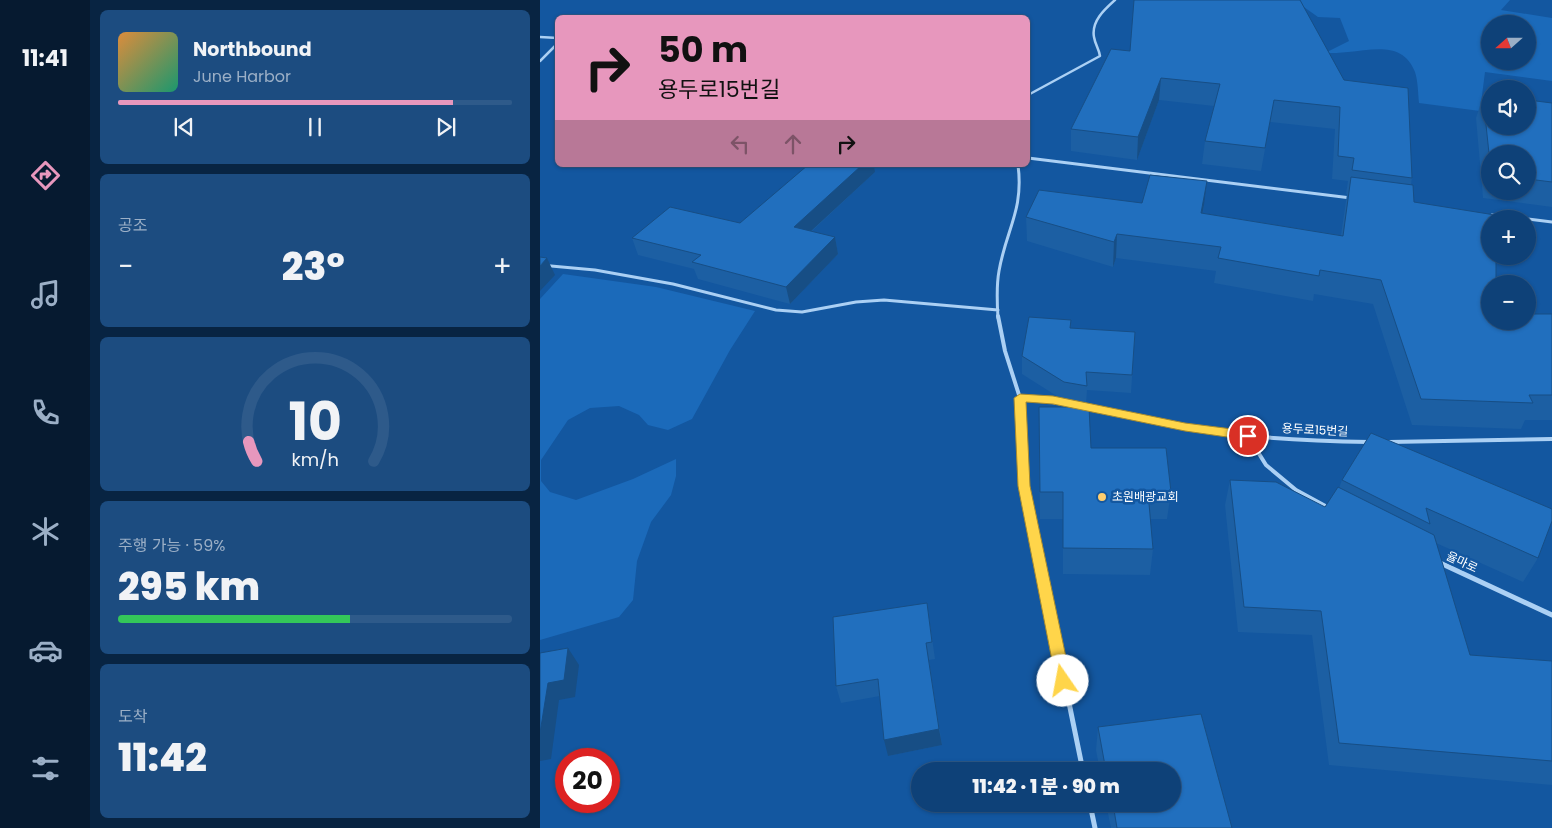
<!DOCTYPE html>
<html lang="ko">
<meta charset="utf-8">
<style>
body{margin:0;font-family:Poppins,"Noto Sans KR",sans-serif;background:#1c4c80;color:#f1f3f6;height:100vh;display:flex;flex-direction:column;font-size:19px;white-space:nowrap}
*{box-sizing:border-box;margin:0}
p{font-size:16px;color:#9bafc6}
.icon{flex:none;width:28px;height:28px;fill:none;stroke:currentColor;stroke-width:2;stroke-linecap:round;stroke-linejoin:round}
.map{position:relative;flex:1;overflow:hidden}
.side{display:flex;flex-direction:column;gap:10px;padding:10px;background:#082442;width:450px}
.side>*{flex:none}
.banner{position:absolute;left:15px;top:15px;width:475px;height:152px;border-radius:8px;box-shadow:0 1px 4px #0004,0 0 0 1px #2e5a8a;background:#e797bd;color:#111;overflow:hidden}
.needle{width:32px;rotate:249deg}
.tools{position:absolute;left:941px;top:15px;display:grid;gap:10px}
.tools a{display:grid;place-items:center;width:55px;height:55px;border-radius:50%;background:#0e4178;box-shadow:0 1px 4px #0004,0 0 0 1px #2e5a8a;font-size:25px}
.speed{position:absolute;left:15px;top:748px;display:flex;gap:10px;font-size:25px;font-weight:700;text-align:center}
.speed>*{display:grid;place-content:center;width:65px;height:65px;border-radius:50%;background:#0e4178;box-shadow:0 1px 4px #0004,0 0 0 1px #2e5a8a;line-height:1}
.speed .limit{border:8px solid #d22;background:#fff;color:#111}
.pin{position:absolute;display:grid;place-items:center;width:42px;height:42px;color:#fff;margin:-21px;border:2px solid #fff;border-radius:50%;box-shadow:0 1px 5px #0007}
.me{position:absolute;width:55px;margin:-28px;rotate:348deg;stroke-linejoin:round;filter:drop-shadow(0 0 4px #0008)}
.turn{display:flex;align-items:center;gap:18px;height:105px;padding:0 20px;font-size:22px}
.turn .icon{width:65px;height:65px;stroke-width:2.5}
.turn b{display:block;font-size:35px;line-height:42px}
.lanes{display:flex;align-items:center;height:48px;padding:0 20px;background:#0003;justify-content:center;gap:25px;direction:ltr}
.lanes .off{opacity:.35}
.big{font-size:38px;font-weight:800;line-height:1.1}
.side .card{flex:1;display:flex;flex-direction:column;justify-content:center;gap:8px;min-width:0;padding:0 18px;border-radius:8px;background:#1c4c80}
.side .dial{align-items:center;gap:0}
.dial svg{height:130px;overflow:visible;fill:none;stroke:#2e5a8a;stroke-width:7;stroke-linecap:round;text-anchor:middle}
.dial text{fill:#f1f3f6;stroke:none}
.song{display:flex;align-items:center;gap:15px}
.cover{width:60px;height:60px;border-radius:8px;background:linear-gradient(135deg,hsl(30 70% 55%),hsl(160 70% 35%))}
.played{height:5px;border-radius:2px;background:linear-gradient(90deg,#e797bd 85%,#2e5a8a 85%)}
.keys{display:flex;justify-content:space-around;direction:ltr}
.heat{display:flex;justify-content:space-between;align-items:center;font-size:28px;direction:ltr}
.charge{height:8px;border-radius:4px;background:linear-gradient(90deg,#34c759 59%,#2e5a8a 0)}
.trip{position:absolute;left:371px;top:762px;width:270px;height:50px;border-radius:25px;background:#0e4178;box-shadow:0 1px 4px #0004,0 0 0 1px #2e5a8a;font-weight:800;line-height:50px;text-align:center}
main{display:flex;flex:1;min-height:0}
.dock{display:flex;flex-direction:column;width:90px;justify-content:space-around;align-items:center;background:#061a30;color:#9bafc6}
.dock .icon{width:35px;height:35px}
.dock .active{color:#e797bd}
.dock b{font-size:22px;color:#f1f3f6}
.map>svg:first-child{display:block}
.green{fill:#1b6aba;fill-rule:evenodd}
.lines{fill:none;stroke-linecap:round;stroke-linejoin:round}
.service-far3{stroke:#abd0f4;stroke-width:2.5}
.service-far2{stroke:#abd0f4;stroke-width:3}
.service-far1{stroke:#abd0f4;stroke-width:4}
.service{stroke:#abd0f4;stroke-width:5}
.wall{fill:#1c5fa3;fill-rule:evenodd}
.shaded-wall{fill:#174e85}
.building{fill:#216fbe;stroke:#174e85}
.route{fill:#ffd54a;stroke:#a68a30}
.poi-dot{fill:#ffce6f;stroke:#1357a0;stroke-width:2}
.labels{text-anchor:middle;stroke-width:5;stroke-linejoin:round;paint-order:stroke}
.street-label{font-size:12px;fill:#fff;stroke:#1357a0}
.poi-label{font-size:12px;fill:#fff;stroke:#1357a0;text-anchor:start}
</style>
<main>
<nav class="dock">
<b>11:41</b>
<svg class="icon active" aria-label="directions" viewBox="0 0 24 24"><path d="M12 3l9 9-9 9-9-9zM9 14v-3h6M13 9l2 2-2 2"/></svg>
<svg class="icon" aria-label="music" viewBox="0 0 24 24"><path d="M9 18V5l10-2v13"/><circle cx="6" cy="18" r="3"/><circle cx="16" cy="16" r="3"/></svg>
<svg class="icon" aria-label="phone" viewBox="0 0 24 24"><path d="M5 4h4l2 5-3 2q2 4 5 5l2-3 5 2v4C11 20 4 13 5 4z"/></svg>
<svg class="icon" aria-label="climate" viewBox="0 0 24 24"><path d="M12 3v18M4 7l16 10M4 17L20 7"/></svg>
<svg class="icon" aria-label="car" viewBox="0 0 24 24"><path d="M5 17H2v-5l4-1 3-4h7l3 4 3 1v5h-3M9 17h6M6 11h13"/><circle cx="7" cy="17" r="2"/><circle cx="17" cy="17" r="2"/></svg>
<svg class="icon" aria-label="filters" viewBox="0 0 24 24"><path d="M4 7h16M4 17h16"/><circle cx="9" cy="7" r="2"/><circle cx="15" cy="17" r="2"/></svg>
</nav>
<section class="side">
<div class="card">
<div class="song"><i class="cover"></i><div><b>Northbound</b><p>June Harbor</p></div></div>
<div class="played"></div>
<div class="keys"><svg class="icon" aria-label="previous" viewBox="0 0 24 24"><path d="M18 5L8 12l10 7zM5 5v14"/></svg><svg class="icon" aria-label="pause" viewBox="0 0 24 24"><path d="M8 5v14M16 5v14"/></svg><svg class="icon" aria-label="next" viewBox="0 0 24 24"><path d="M6 5l10 7-10 7zM19 5v14"/></svg></div>
</div>
<div class="card"><p>공조</p>
<div class="heat"><a>−</a><b class="big">23°</b><a>+</a></div>
</div>
<div class="card dial"><svg viewBox="0 0 100 80">
<path d="M14 69A42 42 0 1 1 86 69"/>
<path d="M14 69A42 42 0 0 1 9 57" stroke="#e797bd"/>
<text x="50" y="56" font-size="32" font-weight="700">10</text>
<text x="50" y="72" font-size="11">km/h</text>
</svg></div>
<div class="card"><p>주행 가능 · 59%</p><b class="big">295 km</b><div class="charge"></div></div>
<div class="card"><p>도착</p><b class="big">11:42</b></div>
</section>
<div class="map">
<svg width="1012" height="828" viewBox="0 0 1012 828">
<rect width="100%" height="100%" fill="#1357a0"/>
<path class="green" d="M754,0H970L961,10L1012,18V81L945,72L940,111L879,103C878,93 878,81 875,72C863,41 833,50 808,52C800,53 792,53 785,53L809,41L800,18L778,17ZM950,24H988V61H950Z
M23,274L116,287L215,311L190,350L152,419L128,430L108,425L99,415L79,406L50,408L28,420L1,460V481L10,492L36,500L93,479L136,459V476L131,495L111,522L97,561L93,600L79,617L0,640V299Z"/>
<g class="lines">
<path class="service-far3" d="M0,37L18,38
M0,61L18,43
M488,95L560,56C559,49 555,44 554,37C551,21 565,9 575,0"/>
<path class="service-far2" d="M488,158L811,198
M952,215L982,219
M988,219L1012,222
M0,265L55,270L133,284L236,310L262,312L316,302L344,300L458,310
M458,318C457,302 456,287 459,271C466,230 484,210 478,165"/>
<path class="service-far1" d="M458,316L465,351L480,398C543,404 604,421 667,431C721,439 776,441 830,442
M480,398L484,486L496,543
M708,436L726,465L756,490L789,508
M849,442L1012,439"/>
<path class="service" d="M496,542L543,771
M898,562L1012,615
M550,804L555,828"/>
</g>
<path class="wall" d="M571,49L804,80L872,178L871,184L874,202L950,321L1012,314V420H985L981,429L872,425L833,304L774,294L773,301L674,283L676,271L576,258L573,267L487,241L486,217L602,203L664,205L663,213L801,235L807,194H806L808,181L792,179L795,129L730,122L721,171L662,164L665,141L674,106L619,100L597,160L531,151V129Z
M943,96L1012,103V207L943,198L936,118ZM950,154H988V191H950Z
M268,165H334L335,172L271,232L295,237L298,254L250,304L158,279L154,269L98,255L92,238L200,223Z
M531,328L595,332L591,393L547,390L546,404L523,400L482,374V356Z
M499,407L551,448L631,492L627,519H610L613,549L610,575L523,574V519H500Z
M831,433L998,558L983,582L896,543L930,655L1012,661V785L789,765L772,635L698,632L685,505L690,480L785,507L799,488L802,480Z
M387,603L395,659L389,660L402,745L348,756L340,696L301,703L296,686Z
M661,714L692,828H571L566,804H632V771H560L556,750L558,727Z"/>
<path class="shaded-wall" d="M621,78L619,100L597,160L598,137Z
M322,165H334L335,172L257,244L254,227Z
M667,181L664,205L658,237L661,213Z
M577,234L576,258L573,267L574,242Z
M295,237L298,254L250,304L246,287Z
M7,258L15,275L0,291V266Z
M28,648L39,665L35,697L19,700L11,759L0,761V733L8,683Z
M399,729L402,745L348,756L344,740Z"/>
<path class="building" d="M594,0H760L804,80L868,88L872,178L812,170L814,158L798,156L800,107L734,100L725,148L665,141L680,84L621,78L598,137L531,129L571,49L590,51Z
M943,96H950V126H988V100L1012,103V182L988,179V154H950V163Z
M268,165H322L254,227L295,237L246,287L152,262L161,255L92,238L130,207L200,223Z
M610,175L667,181L661,213L803,236L811,177L873,185L874,202L955,215V219H950V256H956V284H950V321H988V314H1012V395H989L993,403L881,399L841,280L780,270L779,276L678,258L681,247L577,234L574,242L486,217L499,190L602,203Z
M0,257L7,258L0,266Z
M489,317L531,320L530,328L595,332L592,375L546,372L547,386L524,382L482,356Z
M499,407H549L551,448H626L631,492H608L613,549L523,548V492H500Z
M831,433L1012,509V521L998,558L886,508L890,524L802,480Z
M690,480L736,482L785,507L798,487L894,535L930,655L1012,661V761L799,743L781,611L704,607Z
M387,603L392,642L386,643L399,729L344,740L338,679L296,686L293,617Z
M28,648L24,680L8,683L0,733V653Z
M661,714L692,828H577L573,804H632V771H566L558,727Z"/>
<path class="route" d="M480,394L513,396L645,423L708,431L714,436L708,440L645,431L513,404L486,402L490,486L531,681L528,685L523,687L518,685L516,681L478,486L474,398Z"/>
<circle class="poi-dot" cx="562" cy="497" r="5"/>
<g class="labels">
<g class="street-label">
<text transform="translate(775 430) rotate(3)" y="4">용두로15번길</text>
<text transform="translate(922 562) rotate(25)" y="4">율마로</text>
</g>
<g class="poi-label">
<text x="572" y="501">초원배광교회</text>
</g>
</g>
</svg>
<div class="tools">
<a><svg class="needle" viewBox="-14 -14 28 28"><path d="M0-13l5 13h-10z" fill="#e53935"/><path d="M0 13l5-13h-10z" fill="#9bafc6"/></svg></a>
<a><svg class="icon" aria-label="sound" viewBox="0 0 24 24"><path d="M4 9h4l5-4v14l-5-4H4zM17 9q2 3 0 6"/></svg></a>
<a><svg class="icon" aria-label="search" viewBox="0 0 24 24"><circle cx="10" cy="10" r="6"/><path d="M15 15l6 6"/></svg></a>
<a>+</a>
<a>−</a>
</div>
<div class="speed"><div class="limit">20</div></div>
<div class="pin" style="left:708px;top:436px;background:#d93025"><svg class="icon" aria-label="arrive" viewBox="0 0 24 24"><path d="M6 21V4h12l-3 4 3 4H6"/></svg></div>
<svg class="me" style="left:523px;top:681px" viewBox="-20 -20 40 40"><circle r="19" fill="#fff"/><path d="M0-13L10 11 0 6-10 11z" fill="#ffd54a"/></svg>
<div class="trip">11:42 · 1 분 · 90 m</div>
<div class="banner">
<div class="turn"><svg class="icon" aria-label="right" viewBox="0 0 24 24"><path d="M7 20v-9h11M14 6l5 5-5 5"/></svg><div><b>50 m</b>용두로15번길</div></div>
<div class="lanes"><svg class="icon off" aria-label="left" viewBox="0 0 24 24"><path d="M17 20v-9H6M10 6l-5 5 5 5"/></svg><svg class="icon off" aria-label="ahead" viewBox="0 0 24 24"><path d="M12 20V5M6 11l6-6 6 6"/></svg><svg class="icon" aria-label="right" viewBox="0 0 24 24"><path d="M7 20v-9h11M14 6l5 5-5 5"/></svg></div>
</div>
</div>
</main>
